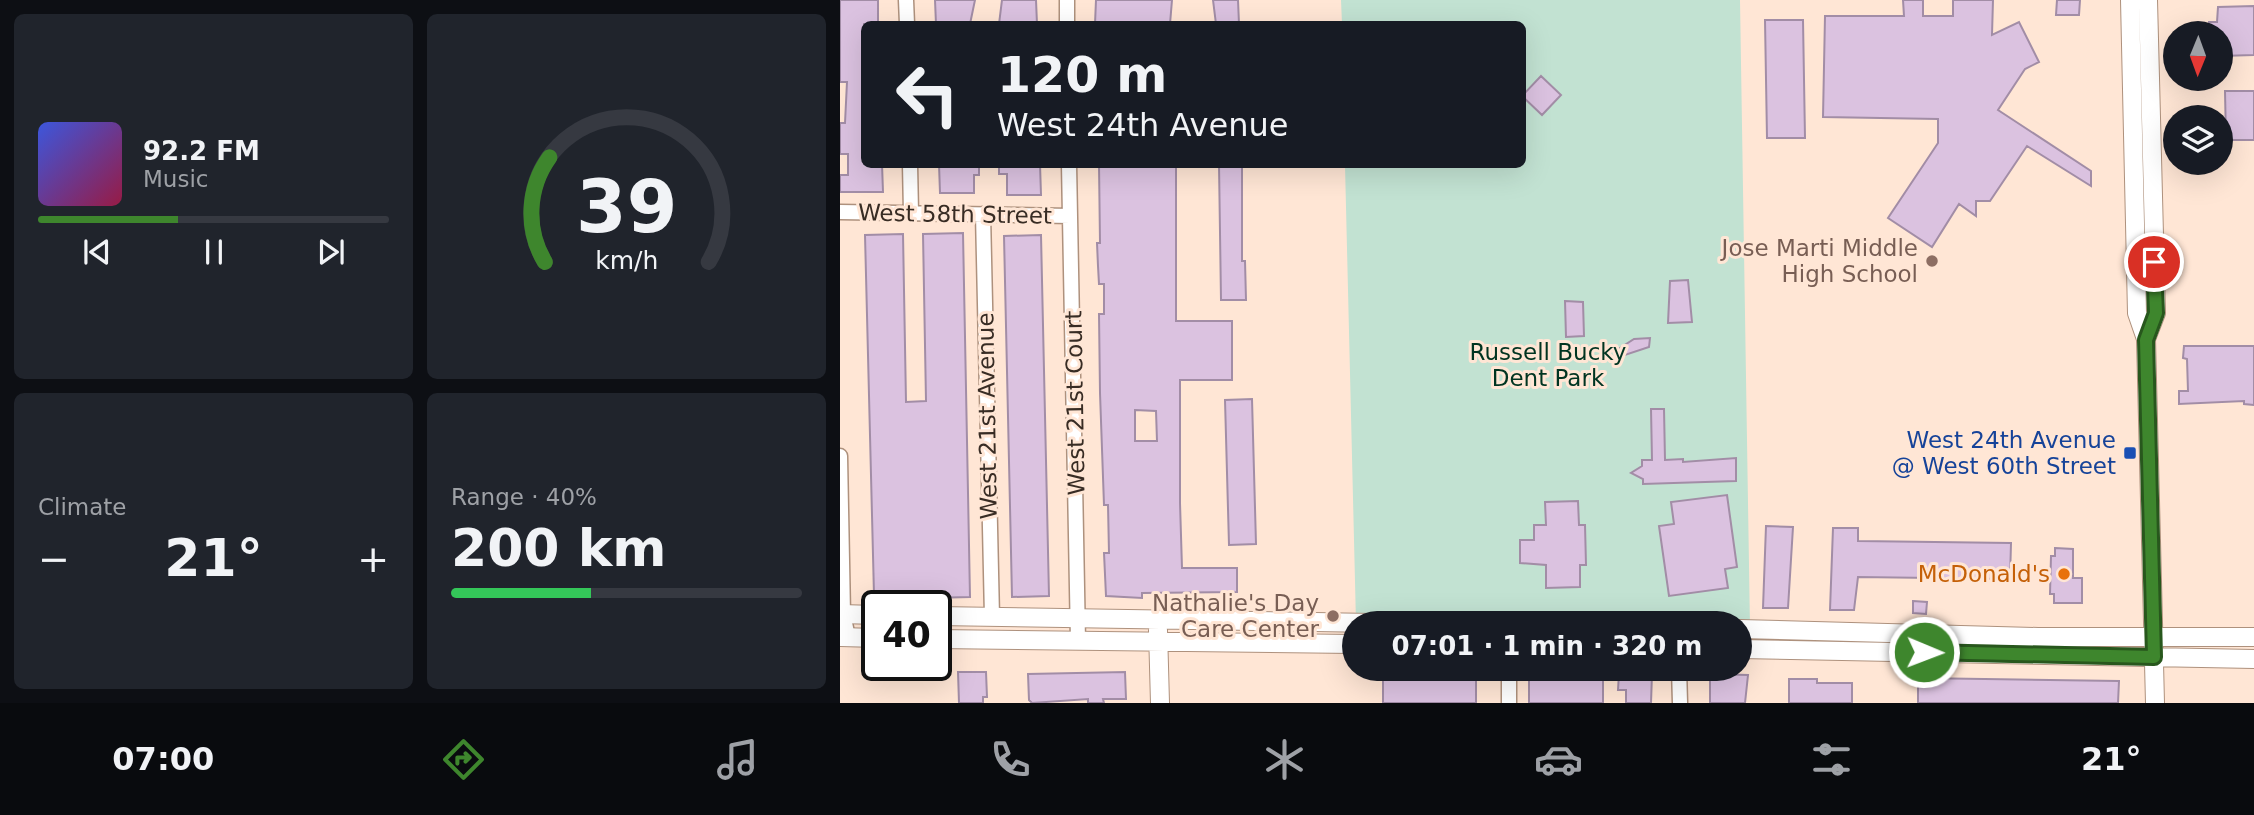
<!DOCTYPE html>
<meta charset="utf-8">
<style>
body{margin:0;font-family:"DejaVu Sans",sans-serif;background:#20242c;color:#f1f3f6;height:100vh;display:flex;flex-direction:column;font-size:26px;white-space:nowrap}
*{box-sizing:border-box;margin:0}
p{font-size:23px;color:#9ea1a6}
.icon{flex:none;width:38px;height:38px;fill:none;stroke:currentColor;stroke-width:2;stroke-linecap:round;stroke-linejoin:round}
.map{position:relative;flex:1;overflow:hidden}
.panel{display:flex;flex-direction:column;gap:14px;padding:14px;background:#0d0f14;width:840px}
.panel>*{flex:none}
.banner{position:absolute;left:21px;top:21px;width:665px;height:147px;border-radius:10px;box-shadow:0 7px 28px #0002;background:#171b24;color:#f1f3f6;overflow:hidden}
.needle{width:46px;rotate:181deg}
.controls{position:absolute;left:1323px;top:21px;display:grid;gap:14px}
.controls a{display:grid;place-items:center;width:70px;height:70px;border-radius:50%;background:#171b24;box-shadow:0 7px 28px #0002;font-size:35px}
.speed{position:absolute;left:21px;top:590px;display:flex;gap:14px;font-size:35px;font-weight:700;text-align:center}
.speed>*{display:grid;place-content:center;width:91px;height:91px;border-radius:50%;background:#171b24;box-shadow:0 7px 28px #0002;line-height:1}
.speed .limit{border:4px solid #111;border-radius:10px;background:#fff;color:#111}
.pin{position:absolute;display:grid;place-items:center;width:60px;height:60px;color:#fff;margin:-30px;border:4px solid #fff;border-radius:50%;box-shadow:0 2px 7px #0007}
.me{position:absolute;width:77px;margin:-38px;rotate:91deg;stroke-linejoin:round;filter:drop-shadow(0 0 5px #0008)}
.turn{display:flex;align-items:center;gap:24px;height:147px;padding:0 21px;font-size:32px}
.turn .icon{width:91px;height:91px;stroke-width:2.5}
.turn b{display:block;font-size:49px;line-height:60px}
.big{font-size:52px;font-weight:700;line-height:1.1}
.panel .tile{flex:1;display:flex;flex-direction:column;justify-content:center;gap:10px;min-width:0;padding:0 24px;border-radius:10px;background:#20242c}
.panel .dial{align-items:center;gap:0}
.dial svg{height:182px;overflow:visible;fill:none;stroke:#363941;stroke-width:7;stroke-linecap:round;text-anchor:middle}
.dial text{fill:#f1f3f6;stroke:none}
.song{display:flex;align-items:center;gap:21px}
.cover{width:84px;height:84px;border-radius:10px;background:linear-gradient(135deg,hsl(230 70% 55%),hsl(340 70% 35%))}
.played{height:7px;border-radius:4px;background:linear-gradient(90deg,#3e862d 40%,#363941 40%)}
.keys{display:flex;justify-content:space-around;direction:ltr}
.heat{display:flex;justify-content:space-between;align-items:center;font-size:38px;direction:ltr}
.charge{height:10px;border-radius:5px;background:linear-gradient(90deg,#34c759 40%,#363941 0)}
.panel .tiles{flex:1;display:grid;gap:14px;grid-template-columns:repeat(2,1fr)}
.trip{position:absolute;left:502px;top:611px;width:410px;height:70px;border-radius:35px;background:#171b24;box-shadow:0 7px 28px #0002;font-weight:700;line-height:70px;text-align:center}
.dock{display:flex;height:112px;justify-content:space-around;align-items:center;background:#090b0e;color:#9ea1a6}
.dock .icon{width:49px;height:49px}
.dock .selected{color:#3e862d}
.dock b{font-size:32px;color:#f1f3f6}
main{display:flex;flex:1;min-height:0}
.map>svg:first-child{display:block}
.green{fill:#c2e2d2}
.building{fill:#dbc2e0;stroke:#a28da6;stroke-width:2;fill-rule:evenodd}
.lines{fill:none;stroke-linecap:round;stroke-linejoin:round}
.minor-casing{stroke:#ae917d;stroke-width:17}
.tertiary-casing{stroke:#ae917d;stroke-width:20}
.minor{stroke:#fff;stroke-width:14}
.tertiary{stroke:#fff;stroke-width:18}
.route-casing{stroke:#28571d;stroke-width:18}
.route{stroke:#3e862d;stroke-width:12}
.education-dot{fill:#8d6e63;stroke:#ffe6d5;stroke-width:2.5}
.transit-dot{fill:#1a4fb4;stroke:#ffe6d5;stroke-width:2.5}
.food-dot{fill:#e8710a;stroke:#ffe6d5;stroke-width:2.5}
.labels{text-anchor:middle;stroke-width:6;stroke-linejoin:round;paint-order:stroke}
.street-label{font-size:23px;fill:#382c24;stroke:#ffe6d5}
.education-label{font-size:23px;fill:#785e54;stroke:#ffe6d5;text-anchor:end}
.park-label{font-size:23px;fill:#003421;stroke:#ffe6d5}
.transit-label{font-size:23px;fill:#164399;stroke:#ffe6d5;text-anchor:end}
.food-label{font-size:23px;fill:#c56008;stroke:#ffe6d5;text-anchor:end}
</style>
<main>
<section class="panel">
<div class="tiles">
<div class="tile">
<div class="song"><i class="cover"></i><div><b>92.2 FM</b><p>Music</p></div></div>
<div class="played"></div>
<div class="keys"><svg class="icon" aria-label="previous" viewBox="0 0 24 24"><path d="M18 5L8 12l10 7zM5 5v14"/></svg><svg class="icon" aria-label="pause" viewBox="0 0 24 24"><path d="M8 5v14M16 5v14"/></svg><svg class="icon" aria-label="next" viewBox="0 0 24 24"><path d="M6 5l10 7-10 7zM19 5v14"/></svg></div>
</div>
<div class="tile dial"><svg viewBox="0 0 100 80">
<path d="M14 69A42 42 0 1 1 86 69"/>
<path d="M14 69A42 42 0 0 1 16 23" stroke="#3e862d"/>
<text x="50" y="56" font-size="32" font-weight="700">39</text>
<text x="50" y="72" font-size="11">km/h</text>
</svg></div>
<div class="tile"><p>Climate</p>
<div class="heat"><a>−</a><b class="big">21°</b><a>+</a></div>
</div>
<div class="tile"><p>Range · 40%</p><b class="big">200 km</b><div class="charge"></div></div>
</div>
</section>
<div class="map">
<svg width="1414" height="703" viewBox="0 0 1414 703">
<rect width="100%" height="100%" fill="#ffe6d5"/>
<path class="green" d="M501,0H900L910,628L900,623H516L505,165L682,164V24H502Z"/>
<path class="building" d="M0,0H38V24H24V164H42L43,192H0V175H8V154H0V123H5L7,82H0Z
M95,0H135L130,24H96Z
M162,0H196L197,24H159Z
M256,0H332L330,24H255Z
M373,0H398L399,24H376Z
M1063,0H1083V16H1113V0H1153L1152,35L1179,22L1199,62L1185,69L1158,110L1251,171V186L1187,146L1150,201H1136V216L1119,204L1092,247L1048,218L1098,143V119L983,117L985,16H1064Z
M1217,0H1240L1239,15H1216Z
M1414,6V55L1381,56V33H1369V22H1377L1378,7Z
M925,20H963L965,138H927Z
M701,76L721,95L702,115L682,96Z
M1385,91H1414V140H1386Z
M99,164H139V175H134V193H100Z
M159,164H200L201,195H167V174H159Z
M259,164H336V321H392V380H340V503L342,568H397V592L302,593V598L266,596L264,553H269L268,505H264L260,393L259,314H264V284H259L258,266L257,243H260ZM295,410L316,411L317,441H295Z
M379,164H402V261H405L406,300H381Z
M123,233L130,597L90,598V594L34,595L25,235L63,234L66,402L86,401L83,234Z
M201,235L209,596L172,597L164,236Z
M848,280L852,322L828,323L830,281Z
M725,301L743,302L744,336L726,337Z
M810,338L809,347L785,355L777,350L794,339Z
M1344,346H1414V405L1404,404V401L1339,404V391H1348L1347,359L1343,358Z
M412,399L416,544L389,545L385,400Z
M811,409H824L825,460L843,459V462L896,458V481L803,484V479L791,473L802,466V460H812Z
M887,495L897,567L885,569L888,588L829,596L819,526L834,524L831,502Z
M738,501L739,525H745L746,565H740V587L706,588V565L680,563V540H694V525H706L705,502Z
M926,526L953,527L948,608H923Z
M993,528H1018V541L1171,543L1170,579L1018,577L1014,610H990Z
M1215,548L1233,549V578H1242V603H1214V594H1210L1211,556H1215Z
M1073,601L1087,602L1086,614L1073,613Z
M118,672H146L147,697H143V703H119Z
M285,672L286,699H263L264,703H248V699L192,703L189,700L188,674Z
M779,673L812,674L811,703H786V690H778Z
M870,674L908,675L905,703H870Z
M543,676L636,677V703H543Z
M689,678L763,680V703H689Z
M1078,678L1279,681L1278,703H1078Z
M949,679H977V683H1012V703H949Z"/>
<g class="lines">
<g class="minor-casing">
<path id="minor" d="M66,0L67,24
M227,0V24
M70,164L71,213
M229,164L238,641
M0,212L230,216
M143,214L152,617
M0,456L3,614L8,637
M669,668V703
M839,668L840,703"/>
</g>
<g class="tertiary-casing">
<path id="tertiary" d="M1290,0L1297,313L1306,339L1315,703
M1306,339L1316,313L1308,0
M0,614L37,615
M96,616L534,623
M900,629L1198,637H1414
M318,630L320,703
M0,637L37,638
M96,639L514,644
M900,649L1414,659"/>
</g>
<use href="#minor" class="minor"/>
<use href="#tertiary" class="tertiary"/>
</g>
<g class="lines">
<g class="route-casing">
<path id="route" d="M1084,652L1314,657L1306,340L1316,313L1314,262"/>
</g>
<use href="#route" class="route"/>
</g>
<g class="education-dot">
<circle cx="1092" cy="261" r="7"/>
<circle cx="493" cy="616" r="7"/>
</g>
<rect class="transit-dot" x="1283" y="446" width="14" height="14" rx="3.5"/>
<circle class="food-dot" cx="1224" cy="574" r="7"/>
<g class="labels">
<g class="street-label">
<text transform="translate(115 214) rotate(1)" y="8">West 58th Street</text>
<text transform="translate(235 403) rotate(-91)" y="8">West 21st Court</text>
<text transform="translate(147 416) rotate(-91)" y="8">West 21st Avenue</text>
</g>
<g class="education-label">
<text x="1078" y="256">Jose Marti Middle<tspan x="1078" dy="26">High School</tspan></text>
<text x="479" y="611">Nathalie's Day<tspan x="479" dy="26">Care Center</tspan></text>
</g>
<g class="park-label">
<text x="708" y="360">Russell Bucky<tspan x="708" dy="26">Dent Park</tspan></text>
</g>
<g class="transit-label">
<text x="1276" y="448">West 24th Avenue<tspan x="1276" dy="26">@ West 60th Street</tspan></text>
</g>
<g class="food-label">
<text x="1210" y="582">McDonald's</text>
</g>
</g>
</svg>
<div class="controls">
<a><svg class="needle" viewBox="-14 -14 28 28"><path d="M0-13l5 13h-10z" fill="#e53935"/><path d="M0 13l5-13h-10z" fill="#9ea1a6"/></svg></a>
<a><svg class="icon" aria-label="layers" viewBox="0 0 24 24"><path d="M12 4l9 5-9 5-9-5zM3 14l9 5 9-5"/></svg></a>
</div>
<div class="speed"><div class="limit">40</div></div>
<div class="pin" style="left:1314px;top:262px;background:#d93025"><svg class="icon" aria-label="arrive" viewBox="0 0 24 24"><path d="M6 21V4h12l-3 4 3 4H6"/></svg></div>
<svg class="me" style="left:1084px;top:652px" viewBox="-20 -20 40 40"><circle r="17" fill="#3e862d" stroke="#fff" stroke-width="3"/><path d="M0-11L8 9 0 5-8 9z" fill="#fff"/></svg>
<div class="trip">07:01 · 1 min · 320 m</div>
<div class="banner">
<div class="turn"><svg class="icon" aria-label="left" viewBox="0 0 24 24"><path d="M17 20v-9H6M10 6l-5 5 5 5"/></svg><div><b>120 m</b>West 24th Avenue</div></div>
</div>
</div>
</main>
<nav class="dock">
<b>07:00</b>
<svg class="icon selected" aria-label="directions" viewBox="0 0 24 24"><path d="M12 3l9 9-9 9-9-9zM9 14v-3h6M13 9l2 2-2 2"/></svg>
<svg class="icon" aria-label="music" viewBox="0 0 24 24"><path d="M9 18V5l10-2v13"/><circle cx="6" cy="18" r="3"/><circle cx="16" cy="16" r="3"/></svg>
<svg class="icon" aria-label="phone" viewBox="0 0 24 24"><path d="M5 4h4l2 5-3 2q2 4 5 5l2-3 5 2v4C11 20 4 13 5 4z"/></svg>
<svg class="icon" aria-label="climate" viewBox="0 0 24 24"><path d="M12 3v18M4 7l16 10M4 17L20 7"/></svg>
<svg class="icon" aria-label="car" viewBox="0 0 24 24"><path d="M5 17H2v-5l4-1 3-4h7l3 4 3 1v5h-3M9 17h6M6 11h13"/><circle cx="7" cy="17" r="2"/><circle cx="17" cy="17" r="2"/></svg>
<svg class="icon" aria-label="filters" viewBox="0 0 24 24"><path d="M4 7h16M4 17h16"/><circle cx="9" cy="7" r="2"/><circle cx="15" cy="17" r="2"/></svg>
<b>21°</b>
</nav>
